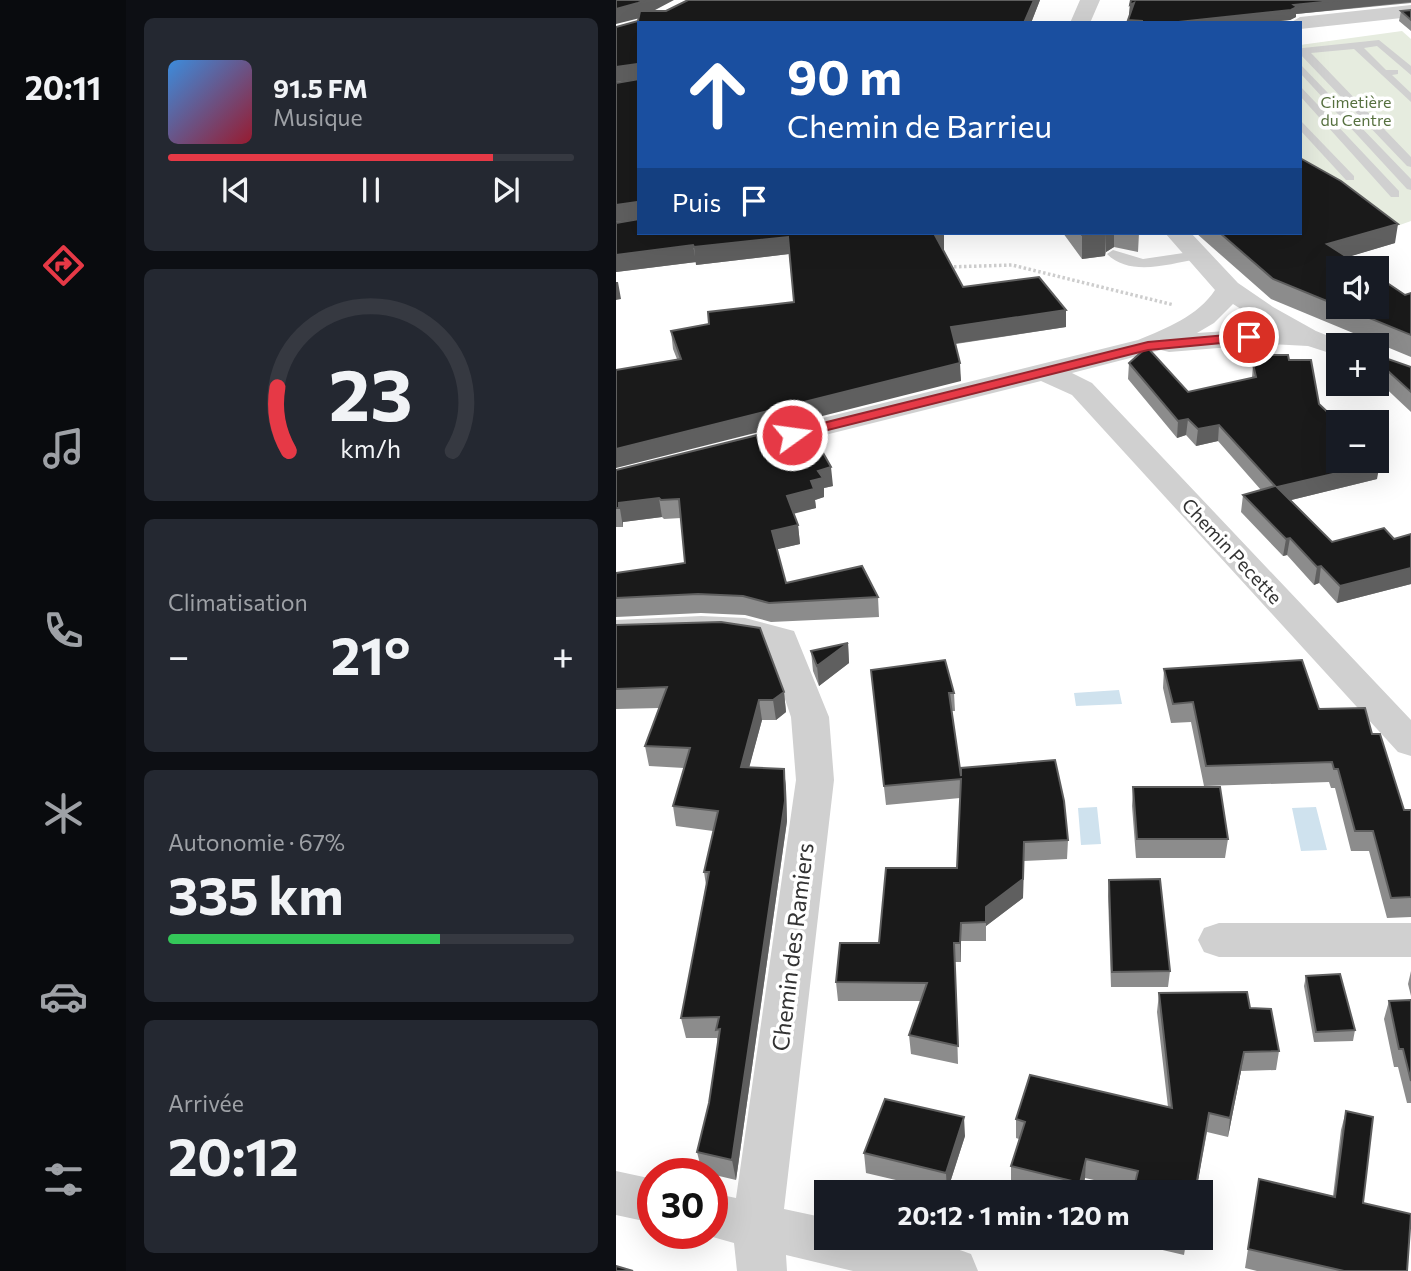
<!DOCTYPE html>
<html lang="fr">
<meta charset="utf-8">
<style>
body{margin:0;font-family:Commissioner,sans-serif;background:#242831;color:#f1f3f6;height:100vh;display:flex;flex-direction:column;font-size:26px;white-space:nowrap}
*{box-sizing:border-box;margin:0}
p{font-size:23px;color:#9ea1a6}
.icon{flex:none;width:38px;height:38px;fill:none;stroke:currentColor;stroke-width:2;stroke-linecap:round;stroke-linejoin:round}
.map{position:relative;flex:1;overflow:hidden}
.side{display:flex;flex-direction:column;gap:18px;padding:18px;background:#0d0f14;width:490px}
.side>*{flex:none}
.top-card{position:absolute;left:21px;top:21px;width:665px;height:214px;border-radius:0px;box-shadow:0 7px 28px #0002;background:#1a4fa0;color:#fff;overflow:hidden}
.controls{position:absolute;left:710px;top:256px;display:grid;gap:14px}
.controls a{display:grid;place-items:center;width:63px;height:63px;border-radius:0px;background:#171b24;box-shadow:0 7px 28px #0002;font-size:35px}
.speed{position:absolute;left:21px;top:1158px;display:flex;gap:14px;font-size:35px;font-weight:700;text-align:center}
.speed>*{display:grid;place-content:center;width:91px;height:91px;border-radius:50%;background:#171b24;box-shadow:0 7px 28px #0002;line-height:1}
.speed .limit{border:10px solid #d22;background:#fff;color:#111}
.pin{position:absolute;display:grid;place-items:center;width:60px;height:60px;color:#fff;margin:-30px;border:4px solid #fff;border-radius:50%;box-shadow:0 2px 7px #0007}
.me{position:absolute;width:77px;margin:-38px;rotate:76deg;stroke-linejoin:round;filter:drop-shadow(0 0 5px #0008)}
.turn{display:flex;align-items:center;gap:24px;height:147px;padding:0 35px;font-size:32px}
.turn .icon{width:91px;height:91px;stroke-width:2.5}
.turn b{display:block;font-size:49px;line-height:60px}
.then{display:flex;align-items:center;height:66px;padding:0 35px;background:#0003;gap:14px;font-size:26px}
.big{font-size:52px;font-weight:700;line-height:1.1}
.side .widget{flex:1;display:flex;flex-direction:column;justify-content:center;gap:10px;min-width:0;padding:0 24px;border-radius:10px;background:#242831}
.side .dial{align-items:center;gap:0}
.dial svg{height:182px;overflow:visible;fill:none;stroke:#363941;stroke-width:7;stroke-linecap:round;text-anchor:middle}
.dial text{fill:#f1f3f6;stroke:none}
.song{display:flex;align-items:center;gap:21px}
.cover{width:84px;height:84px;border-radius:10px;background:linear-gradient(135deg,hsl(210 70% 55%),hsl(350 70% 35%))}
.played{height:7px;border-radius:4px;background:linear-gradient(90deg,#e63946 80%,#363941 80%)}
.keys{display:flex;justify-content:space-around;direction:ltr}
.heat{display:flex;justify-content:space-between;align-items:center;font-size:38px;direction:ltr}
.charge{height:10px;border-radius:5px;background:linear-gradient(90deg,#34c759 67%,#363941 0)}
.trip{position:absolute;left:198px;top:1180px;width:399px;height:70px;border-radius:0px;background:#171b24;box-shadow:0 7px 28px #0002;font-weight:700;line-height:70px;text-align:center}
main{display:flex;flex:1;min-height:0}
.menu{display:flex;flex-direction:column;width:126px;justify-content:space-around;align-items:center;background:#090b0e;color:#9ea1a6}
.menu .icon{width:49px;height:49px}
.menu .current{color:#e63946}
.menu b{font-size:32px;color:#f1f3f6}
.map>svg:first-child{display:block}
.green{fill:#e6ecdf}
.water{fill:#cfe2ee}
.lines{fill:none;stroke-linecap:round;stroke-linejoin:round}
.path{stroke:#cdcdcd;stroke-width:3.5;stroke-dasharray:2.5 2.5;stroke-linecap:butt}
.lane{fill:#d0d0d0;fill-rule:evenodd}
.street{fill:#d0d0d0;fill-rule:evenodd}
.wall{fill:#8c8c8c}
.shaded-wall{fill:#5f5f5f}
.building{fill:#1a1a1a;stroke:#5f5f5f;stroke-width:2}
.route{fill:#e63946;stroke:#96252e;stroke-width:2}
.labels{text-anchor:middle;stroke-width:7;stroke-linejoin:round;paint-order:stroke}
.far-park-label{font-size:16px;fill:#56703f;stroke:#fff}
.street-label{font-size:19px;fill:#333;stroke:#fff}
.near-street-label{font-size:23px;fill:#333;stroke:#fff}
</style>
<main>
<nav class="menu">
<b>20:11</b>
<svg class="icon current" aria-label="directions" viewBox="0 0 24 24"><path d="M12 3l9 9-9 9-9-9zM9 14v-3h6M13 9l2 2-2 2"/></svg>
<svg class="icon" aria-label="music" viewBox="0 0 24 24"><path d="M9 18V5l10-2v13"/><circle cx="6" cy="18" r="3"/><circle cx="16" cy="16" r="3"/></svg>
<svg class="icon" aria-label="phone" viewBox="0 0 24 24"><path d="M5 4h4l2 5-3 2q2 4 5 5l2-3 5 2v4C11 20 4 13 5 4z"/></svg>
<svg class="icon" aria-label="climate" viewBox="0 0 24 24"><path d="M12 3v18M4 7l16 10M4 17L20 7"/></svg>
<svg class="icon" aria-label="car" viewBox="0 0 24 24"><path d="M5 17H2v-5l4-1 3-4h7l3 4 3 1v5h-3M9 17h6M6 11h13"/><circle cx="7" cy="17" r="2"/><circle cx="17" cy="17" r="2"/></svg>
<svg class="icon" aria-label="filters" viewBox="0 0 24 24"><path d="M4 7h16M4 17h16"/><circle cx="9" cy="7" r="2"/><circle cx="15" cy="17" r="2"/></svg>
</nav>
<section class="side">
<div class="widget">
<div class="song"><i class="cover"></i><div><b>91.5 FM</b><p>Musique</p></div></div>
<div class="played"></div>
<div class="keys"><svg class="icon" aria-label="previous" viewBox="0 0 24 24"><path d="M18 5L8 12l10 7zM5 5v14"/></svg><svg class="icon" aria-label="pause" viewBox="0 0 24 24"><path d="M8 5v14M16 5v14"/></svg><svg class="icon" aria-label="next" viewBox="0 0 24 24"><path d="M6 5l10 7-10 7zM19 5v14"/></svg></div>
</div>
<div class="widget dial"><svg viewBox="0 0 100 80">
<path d="M14 69A42 42 0 1 1 86 69"/>
<path d="M14 69A42 42 0 0 1 9 41" stroke="#e63946"/>
<text x="50" y="56" font-size="32" font-weight="700">23</text>
<text x="50" y="72" font-size="11">km/h</text>
</svg></div>
<div class="widget"><p>Climatisation</p>
<div class="heat"><a>−</a><b class="big">21°</b><a>+</a></div>
</div>
<div class="widget"><p>Autonomie · 67%</p><b class="big">335 km</b><div class="charge"></div></div>
<div class="widget"><p>Arrivée</p><b class="big">20:12</b></div>
</section>
<div class="map">
<svg width="795" height="1271" viewBox="0 0 795 1271">
<rect width="100%" height="100%" fill="#fff"/>
<path class="green" d="M786,31L795,39V221L764,232L684,178V45Z"/>
<path class="water" d="M503,690L506,704L460,706L458,693Z
M481,807L485,844L465,845L462,808Z
M700,807L711,850L685,851L676,808Z"/>
<g class="lines">
<path class="path" d="M333,267L396,265L558,305"/>
<path class="lane" d="M763,40L795,66V75L761,46L748,48L770,70H782V74L776,75L795,93V102L738,49L695,53L795,157V167L791,166L684,54V49L687,48Z
M684,64L795,179V190L791,189L684,73Z
M684,86L783,191V197H775L684,96Z
M684,120L738,176V180H730L684,130Z
M497,250L527,259L581,251L587,255L581,259C553,264 514,277 491,254Z"/>
<path class="street" d="M464,0H484L474,23H454Z
M795,5V17L684,29V23H674L684,17Z
M549,233H575L622,283L657,307L700,331L735,345H723V356L692,346L652,344L553,352L545,350L456,373L476,383L795,720V756L782,752L456,395L425,381L149,450L138,447L134,441L138,435L522,340C551,328 582,316 599,290ZM617,304L655,328L581,333L598,323Z
M85,616L129,618L178,631L213,717L218,780L168,1209L210,1218V1237C262,1237 306,1235 355,1254L362,1271H237L170,1255L171,1271H121L118,1243L86,1234H96V1193L120,1198L180,780L175,717L151,646L108,639L0,642V620Z
M603,923H795V957H603L588,952L582,940L588,928Z
M0,1171L37,1179V1223L0,1215Z"/>
</g>
<path class="wall" d="M72,0H424L415,23H23V233L328,234V251L347,287L450,310V327L340,344L345,381L61,359L57,349L55,331L93,324L178,302L173,254L80,265V262L0,272L4,83L19,80L0,82L22,21L37,11H50Z
M795,0V3L680,14V17L674,20L645,23H512L514,14L513,15L514,5Z
M795,10V31L783,21L785,11Z
M447,233H523L522,252L498,247L490,252L489,256L466,259Z
M580,233H684L779,243L731,257L789,295L795,293V357L655,299Z
M641,355L673,360L703,404L761,479L675,500L716,542L778,539L795,534V584L721,603L703,583L698,585L671,555L667,556L625,512L627,495L645,490L602,441L580,446L570,435L561,438L512,379L513,363L572,392L636,378L637,364H640Z
M761,359L795,367V412L761,380Z
M0,470L217,486L208,488V497L199,500L200,508L177,513L182,525L184,544L161,549L170,583L262,597L263,617L155,622L129,615L85,613L0,617V573L69,563L65,518L48,519L46,517L7,522V527H0Z
M0,625L168,692L170,712L160,720H146L133,767L168,769L170,789L171,821L120,1180L86,1172L81,1152L93,1103L102,1044L101,1038H70L65,1018L90,885L88,872L97,831L60,826L57,806L68,768L33,766L29,746L43,708L0,709Z
M232,643L233,663L203,686L197,671L195,651Z
M548,669L703,709L756,734L788,810H795V917L771,918L753,851H735L719,788H715L713,782L588,786L575,722L555,723L547,688Z
M255,670L338,693L339,711H336L345,776L452,840L451,859L408,861L407,898L370,926V941H345V962H339L342,1064L295,1054L293,1035L305,1001H222L220,982L263,943L341,868L344,798L270,805Z
M517,787L612,839L609,858H520L516,806Z
M493,880L554,971L552,987H495L492,896Z
M795,971V996L792,984Z
M690,976L739,1030L737,1041L698,1042L688,986Z
M543,993L634,1008L663,1051L660,1070L625,1071L612,1137L591,1132L580,1192H517L518,1189L469,1178L466,1192H425L395,1184V1166L403,1139L400,1138V1119L552,1107L541,1012Z
M795,1000V1103H791L782,1067H778L768,1019L773,1001Z
M730,1111L747,1203L791,1271H641L629,1268L643,1179L717,1196L725,1130Z
M349,1136L331,1192L250,1173L248,1153Z
M509,1237H571L568,1255L508,1241Z"/>
<path class="shaded-wall" d="M29,0H58L24,18L0,24V9Z
M418,0H424L415,23H408Z
M726,0H795V2L680,14V17L674,20L645,23H553L678,5Z
M518,3V13L513,15L514,5Z
M21,64L23,79L0,82V67Z
M22,202L23,219L0,222V205Z
M782,224L779,243L709,264L711,244Z
M490,233H498V247L490,252Z
M490,233L489,256L466,259V235Z
M328,234V251L319,235Z
M172,237L173,254L80,265L78,247Z
M77,245L80,262L0,272V255Z
M0,282H2L5,299L0,300Z
M450,310V327L336,344L335,327Z
M344,363L345,381L0,468V449Z
M572,419L570,435L561,438L562,421Z
M603,425L602,441L580,446L582,429Z
M764,463L761,479L659,504L661,487Z
M215,467L217,486L208,488V497L199,500L200,508L173,515L171,496L195,481L202,471Z
M43,498L46,517L7,522V527L3,503Z
M182,525L184,544L158,550L156,531Z
M674,538L671,555L667,556L670,539Z
M705,566L703,583L698,585L701,567Z
M795,568V584L721,603L724,586Z
M232,643L233,663L203,686L201,666Z
M168,692L170,712L160,720L157,700Z
M143,700L146,720L128,787L125,767Z
M168,769L170,789L171,821L120,1180L116,1160Z
M408,842L407,898L370,926V941V907Z
M345,923V962L344,943Z
M628,1052L625,1071L612,1137L614,1118Z
M593,1113L580,1192H579Z
M348,1117L349,1136L331,1192L330,1173Z
M470,1159L469,1178L466,1192H463L464,1183Z"/>
<path class="building" d="M0,0H29L22,3L0,9Z
M72,0H418L408,23H23V66L21,64L0,67V27L22,21L24,11H50Z
M515,0H726L678,5L681,7L675,10L553,23H526V21L512,20L518,3L514,5Z
M795,10V20L785,11Z
M23,79V210L22,202L0,205V83Z
M684,158L725,181L782,224L711,244L748,268H723V306L657,279L604,233H684Z
M23,219V233H327L328,234L319,235L347,287L423,277L450,310L335,327L344,363L0,449V370L65,359L55,331L93,324L92,312L178,302L172,237L78,247L77,245L0,255V223Z
M465,233H487L466,235Z
M761,276L789,295L795,293V335L724,306H761Z
M531,347L572,392L640,377L637,364H643L641,355H672L673,360H695L703,404L723,423V460H761L764,463L661,487L716,542L768,528L778,539L795,534V568L724,586L705,566L701,567L674,538L670,539L627,495L659,486L603,425L582,429L572,419L562,421L513,363Z
M769,358L795,367V392L761,361V359Z
M190,423L215,467L202,471L207,478L195,481L198,489L171,496L182,525L156,531L170,583L246,566L262,597L153,603L127,596L82,594L0,598V573L69,563L63,499L45,500L43,498L3,503V508H0V470Z
M105,622L144,628L168,692L157,700H143L125,767L168,769L169,801L116,1160L81,1152L93,1103L104,1029L100,1030L103,1017L65,1018L93,872H88L102,811L57,806L74,748L29,746L51,687L0,689V625Z
M232,643L201,666L195,651Z
M329,660L338,693H333L345,776V768L439,760L448,801L452,840L408,842L407,879L370,907V922L345,923L344,943H338L342,1046L293,1035L311,983L220,982L224,943H263L270,868H341L345,779L268,786L255,670Z
M686,660L703,709L749,708L756,734H764L788,810H795V897L775,898L757,831H739L722,769H718L716,762L590,766L577,702L557,704L548,669Z
M517,787H604L612,839H521Z
M544,879L554,971L496,972L493,880Z
M724,974L739,1030L700,1032L690,976Z
M631,992L634,1008L655,1009L663,1051L628,1052L614,1118L593,1113L579,1192H517L522,1171L470,1159L464,1183L395,1166L409,1122L400,1119L414,1075L556,1108L543,993Z
M795,1000V1081L787,1049H783L773,1001Z
M269,1099L348,1117L330,1173L248,1153Z
M730,1111L757,1117L747,1203L795,1214L791,1271H728L632,1249L643,1179L719,1197Z
M0,1266L17,1271H0Z"/>
<path class="route" d="M633,333L639,337L637,340L532,350L176,439L169,435L171,432L532,342Z"/>
<g class="labels">
<g class="far-park-label">
<text x="740" y="108">Cimetière<tspan x="740" dy="18">du Centre</tspan></text>
</g>
<g class="street-label">
<text transform="translate(616 551) rotate(47)" y="7">Chemin Pecette</text>
</g>
<g class="near-street-label">
<text transform="translate(177 947) rotate(-83)" y="8">Chemin des Ramiers</text>
</g>
</g>
</svg>
<div class="controls">
<a><svg class="icon" aria-label="sound" viewBox="0 0 24 24"><path d="M4 9h4l5-4v14l-5-4H4zM17 9q2 3 0 6"/></svg></a>
<a>+</a>
<a>−</a>
</div>
<div class="speed"><div class="limit">30</div></div>
<div class="pin" style="left:633px;top:337px;background:#d93025"><svg class="icon" aria-label="arrive" viewBox="0 0 24 24"><path d="M6 21V4h12l-3 4 3 4H6"/></svg></div>
<svg class="me" style="left:176px;top:435px" viewBox="-20 -20 40 40"><circle r="17" fill="#e63946" stroke="#fff" stroke-width="3"/><path d="M0-11L8 9 0 5-8 9z" fill="#fff"/></svg>
<div class="trip">20:12 · 1 min · 120 m</div>
<div class="top-card">
<div class="turn"><svg class="icon" aria-label="ahead" viewBox="0 0 24 24"><path d="M12 20V5M6 11l6-6 6 6"/></svg><div><b>90 m</b>Chemin de Barrieu</div></div>
<div class="then">Puis<svg class="icon" aria-label="arrive" viewBox="0 0 24 24"><path d="M6 21V4h12l-3 4 3 4H6"/></svg></div>
</div>
</div>
</main>
